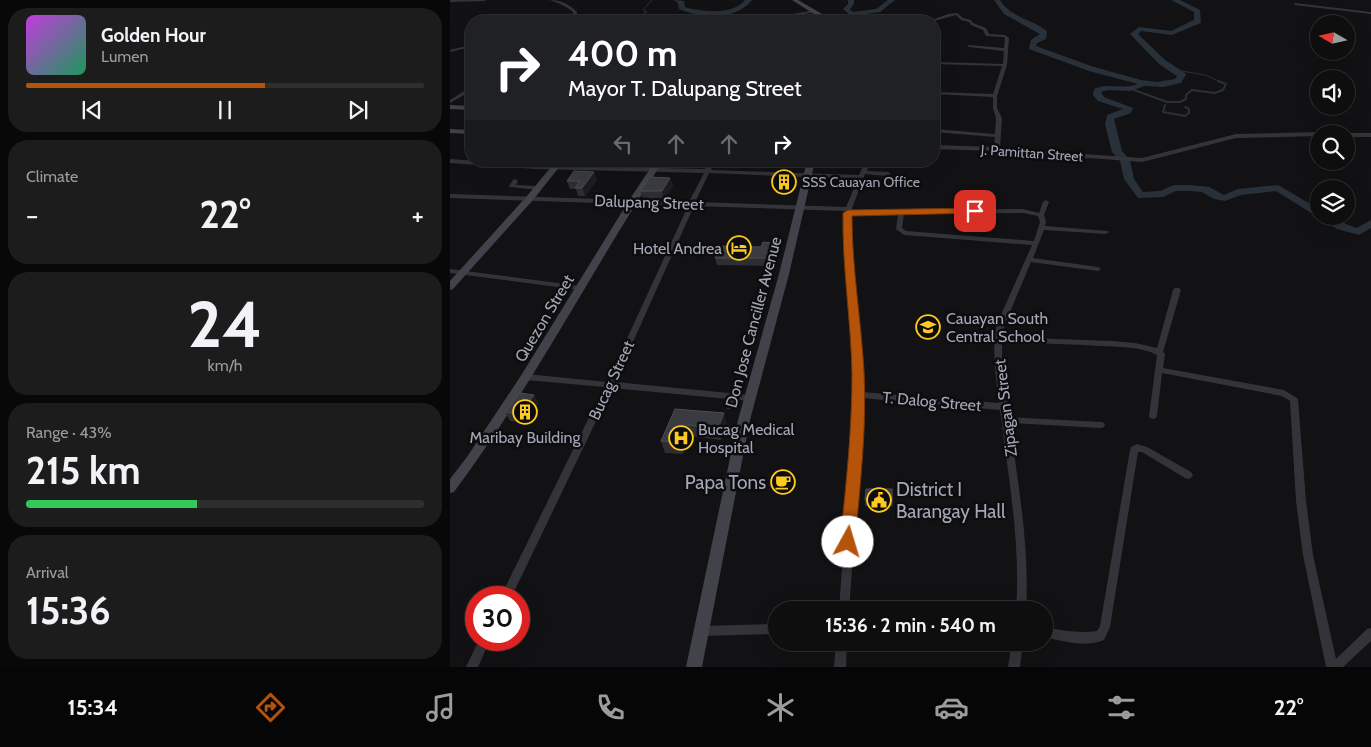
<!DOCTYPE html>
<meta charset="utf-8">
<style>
body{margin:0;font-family:Cabin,sans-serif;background:#1c1c1d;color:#f1f3f6;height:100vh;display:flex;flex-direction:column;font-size:19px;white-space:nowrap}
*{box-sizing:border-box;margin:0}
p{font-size:16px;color:#9b9c9e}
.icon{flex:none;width:28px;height:28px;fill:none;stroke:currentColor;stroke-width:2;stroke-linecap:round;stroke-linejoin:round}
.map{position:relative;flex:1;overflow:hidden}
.panel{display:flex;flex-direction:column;gap:8px;padding:8px;background:#080808;width:450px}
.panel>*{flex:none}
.hud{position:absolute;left:15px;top:15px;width:475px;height:152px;border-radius:20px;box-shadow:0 5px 20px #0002,0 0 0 1px #2e2e2f;background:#202124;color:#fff;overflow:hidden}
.needle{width:32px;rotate:279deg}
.buttons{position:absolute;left:860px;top:15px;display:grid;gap:10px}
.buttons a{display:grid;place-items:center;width:45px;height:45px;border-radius:50%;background:#0e0e0f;box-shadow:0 5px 20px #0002,0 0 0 1px #2e2e2f;font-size:25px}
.speed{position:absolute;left:15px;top:586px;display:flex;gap:10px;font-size:25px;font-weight:700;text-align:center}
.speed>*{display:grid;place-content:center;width:65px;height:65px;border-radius:50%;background:#0e0e0f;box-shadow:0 5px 20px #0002,0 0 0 1px #2e2e2f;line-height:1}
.speed .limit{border:8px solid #d22;background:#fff;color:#111}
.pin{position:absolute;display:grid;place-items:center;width:42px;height:42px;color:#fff;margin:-21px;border-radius:10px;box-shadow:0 2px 8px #0006}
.me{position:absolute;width:55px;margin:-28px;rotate:6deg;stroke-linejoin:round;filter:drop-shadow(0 0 4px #0008)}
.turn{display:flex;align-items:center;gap:18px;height:105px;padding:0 20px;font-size:22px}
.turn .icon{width:65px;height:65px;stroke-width:2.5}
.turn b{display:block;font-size:35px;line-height:42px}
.lanes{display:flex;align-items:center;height:48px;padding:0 20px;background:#0003;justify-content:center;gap:25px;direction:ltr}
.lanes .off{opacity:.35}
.big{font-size:38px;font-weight:800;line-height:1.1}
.panel .tile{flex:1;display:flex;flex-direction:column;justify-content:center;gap:8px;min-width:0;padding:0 18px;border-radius:20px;background:#1c1c1d}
.panel .dial{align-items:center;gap:0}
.dial b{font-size:65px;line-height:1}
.song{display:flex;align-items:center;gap:15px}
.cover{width:60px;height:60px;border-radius:8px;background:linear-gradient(135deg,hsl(290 70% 55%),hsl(150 70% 35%))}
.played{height:5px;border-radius:2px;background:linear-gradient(90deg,#b45309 60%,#2e2e2f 60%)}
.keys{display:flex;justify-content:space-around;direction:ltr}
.heat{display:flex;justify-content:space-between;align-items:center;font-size:28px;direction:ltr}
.charge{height:8px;border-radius:4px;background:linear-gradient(90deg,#34c759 43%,#2e2e2f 0)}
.trip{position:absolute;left:318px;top:601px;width:285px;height:50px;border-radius:25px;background:#0e0e0f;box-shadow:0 5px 20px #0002,0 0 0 1px #2e2e2f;font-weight:800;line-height:50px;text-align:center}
.menu{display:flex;height:80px;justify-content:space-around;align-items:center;background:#060606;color:#9b9c9e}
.menu .icon{width:35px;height:35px}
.menu .selected{color:#b45309}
.menu b{font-size:22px;color:#f1f3f6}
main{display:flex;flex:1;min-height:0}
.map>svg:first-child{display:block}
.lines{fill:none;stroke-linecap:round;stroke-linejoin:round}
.stream-far1{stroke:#283039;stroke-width:1}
.stream{stroke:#283039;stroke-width:2}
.river{fill:#283039;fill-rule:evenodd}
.street{fill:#333339;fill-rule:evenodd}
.secondary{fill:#41424a;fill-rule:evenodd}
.wall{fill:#2e2e32}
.shaded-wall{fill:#1d1d20}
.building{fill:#3a3b40;stroke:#4b4c53}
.route{fill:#b45309;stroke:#753606}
.labels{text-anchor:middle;stroke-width:5;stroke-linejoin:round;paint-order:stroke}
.far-street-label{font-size:14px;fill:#a3a7b6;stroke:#0d0d0f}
.far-poi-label{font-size:14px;fill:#a3a7b6;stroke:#0d0d0f;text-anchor:start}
.street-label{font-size:16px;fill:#a3a7b6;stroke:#0d0d0f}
.poi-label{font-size:16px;fill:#a3a7b6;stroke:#0d0d0f;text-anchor:start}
.near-poi-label{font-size:19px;fill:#a3a7b6;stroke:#0d0d0f;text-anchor:end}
</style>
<main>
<section class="panel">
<div class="tile">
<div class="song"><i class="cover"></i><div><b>Golden Hour</b><p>Lumen</p></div></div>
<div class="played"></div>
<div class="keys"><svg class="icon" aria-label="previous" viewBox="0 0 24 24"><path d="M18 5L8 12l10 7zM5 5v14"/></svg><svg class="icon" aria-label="pause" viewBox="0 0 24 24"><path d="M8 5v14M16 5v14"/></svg><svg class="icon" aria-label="next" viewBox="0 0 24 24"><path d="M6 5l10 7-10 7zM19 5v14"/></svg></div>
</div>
<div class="tile"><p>Climate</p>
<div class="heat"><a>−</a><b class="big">22°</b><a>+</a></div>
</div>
<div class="tile dial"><b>24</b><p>km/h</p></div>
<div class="tile"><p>Range · 43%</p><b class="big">215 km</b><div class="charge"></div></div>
<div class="tile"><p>Arrival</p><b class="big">15:36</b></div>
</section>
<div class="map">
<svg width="921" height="667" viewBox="0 0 921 667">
<rect width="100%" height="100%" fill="#121214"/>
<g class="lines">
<path class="stream-far1" d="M188,21L186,18L197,12L193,10L202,0
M726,70L755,75L771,82"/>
<path class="stream" d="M684,90L717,102H730L736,99V95L742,90L765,93L773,90L776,84L768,81
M715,105L713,112L735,116L739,113V109L735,107"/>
<path class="river" d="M224,0L234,1L235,7L238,8C256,12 283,15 295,0H302C286,21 251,18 229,9L228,3Z
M398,0H404V4L400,9L403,12L426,9L438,0H445L430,12L401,16L393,9L398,4Z
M544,0H550C561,18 582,19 597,31L596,39L587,43L586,46L644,67L691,80L707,82L725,79L727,76L709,64L680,34L689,27L721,31L744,20V12L721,0H730L750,10L751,23L722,35L691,31L688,34L715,60L735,73L736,75L731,83L713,87L695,86L680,91L658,90L651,92L654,97L683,108L681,113L664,119L672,151L680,160L684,179L693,192L710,191L724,185H740L759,187L774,195L788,189L828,185L869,209V216C883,216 893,224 907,228L921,220V228L909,235L887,229L826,191L791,195L775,201L764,199L752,192L740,191H726L713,197L688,198L674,179L670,161L662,152L655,124L657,115L673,109L648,101L643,95L644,89C659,82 673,90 688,84L639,71L579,49L581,40L590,34L554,14Z"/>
<path class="street" d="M0,0H36L34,1L0,2Z
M100,0C111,0 119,4 127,12L126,20H124L123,12C116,6 108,3 100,0Z
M845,3L921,12V14L844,5Z
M365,10L366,12L328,18L326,17Z
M507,13L513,18L521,20L523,23L536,28L539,34L555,35L559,38L557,65L547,96V108L552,118L550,148L692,158L786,134L869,132L871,134H869V136L786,138L692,162L547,151L484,149V145L544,147L545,137L484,132V129L545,134L546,118L543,108V97L484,94V92L543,94L552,66L484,64V62L553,64L554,51L519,47L517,46L519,45L554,48L555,38L554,37L536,36L533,30L521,25L519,22L511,20L506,15L484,21H479L498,14Z
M389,20H417L419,21H387Z
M21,45V47L0,52V50Z
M19,88H21V91L0,103V100Z
M896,133H921V137H896V134H895Z
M0,159L85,165L255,169L259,161H265L261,170L409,175L415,161H421L417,171L438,172L441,174L438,176L415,174L401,211L573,209L589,213L593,202L596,200L599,202L594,215L596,222L595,226L658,231L659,232L656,234L594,230L583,258L648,267L651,269L648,271L581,262L555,324L552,337L662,341L685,343L707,348L723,290L725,288H729L731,290L713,352L715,354L713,368L834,390L847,398L848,400L856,501L863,555L886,659L917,629L921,628V641L893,667H876L853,555L846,501L840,401L832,396L712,373L707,416L706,418L703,419L700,418L699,416L707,355C690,346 668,347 650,346C617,344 584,343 552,343V358L558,405L559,407V417L651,422L654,423L655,425L654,427L651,428L560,423C568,485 580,548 576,610H566C571,544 558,475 550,410L412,398L410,463L399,610H389C394,532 405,453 404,375C403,323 395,271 393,219L395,211L244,206L165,382L300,395L303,396L304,398L303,400L300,401L162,388L61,598H50L154,387L76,380L73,379L72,377L73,375L76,374L157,382L238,206L0,198V194L239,202L254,173L85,169L0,163ZM259,173L408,179L396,207L245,202ZM573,213L588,216L590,222L584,241L456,231L452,228L454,214ZM448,214L446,229L454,235L582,245L547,324C541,350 546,377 549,403L412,392L411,356L400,238V215Z
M65,179L68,181L66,185L88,186L91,188L88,190L60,187L59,186L63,180Z
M0,269L130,286L133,288L130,290L0,273Z
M687,444L697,447L741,472L743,475L741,478L738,479L735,478L692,452H688L660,627L654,640C635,648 613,641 594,637V627C611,630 629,634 647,631L650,626L680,450L681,447Z
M326,624V634L251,636L247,635L246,631L247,627L251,626Z
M29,640H40L28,667H16Z
M386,642H397L396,667H384Z
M562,642H573L570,667H558Z"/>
<path class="secondary" d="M342,0H348L372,14L373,21H368L367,16Z
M0,105L21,106V110L0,109Z
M0,129L21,130V134L0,133Z
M106,161H114L83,200L3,289L0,290V281L77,196Z
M205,161H213C142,270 82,387 4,492L0,493V479L17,457L72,374L178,202Z
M357,161H365L339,274L300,420L252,667H236L288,420L329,274Z"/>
</g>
<path class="wall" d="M266,161H276L274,165H267Z
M144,172L147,180L135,196H128L126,189H120L117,181Z
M220,178L223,186L214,199H193L190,191Z
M336,179L334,185H322L321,180Z
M323,246L324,247L325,254L322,266L267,265L265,258L311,247Z
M84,395L89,403L75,423L60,421L55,412Z
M286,403L283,409H277L276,406Z
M225,409L277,424L271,440L241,436L233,454L215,453L211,441Z
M442,489L443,506H415V500Z"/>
<path class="shaded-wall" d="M144,172L147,180L135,196L132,188Z
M336,173V179L334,185L333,180Z
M220,178L223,186L214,199L212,191Z
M322,243L323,249L324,247L325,254L322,266L321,258V246Z
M84,395L89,403L75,423L70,414Z
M285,400L286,403L283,409V406Z
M274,413L277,424L271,440L268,428Z
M237,425L241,436L233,454L229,442Z"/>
<path class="building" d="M124,171L144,172L132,188H125L130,181H117Z
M324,173H336L333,180H321Z
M200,177L220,178L212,191H190Z
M313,242L322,243L321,246L324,247L321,258H265L270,246L311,247Z
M70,393L84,395L70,414L55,412Z
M279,399L285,400L283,406H276Z
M225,409L274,413L268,428L237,425L229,442L211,441Z
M416,489H442V501L415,500Z"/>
<path class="route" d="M525,208L530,211L528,213L402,216C402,268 411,319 414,371C417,428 410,486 405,542L403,547L398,549L392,547L390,542C396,486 402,430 402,374C401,320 392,267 393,213L398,210Z"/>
<defs>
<g id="building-ring" transform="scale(1.25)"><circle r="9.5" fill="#0d0d0f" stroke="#ffc91f" stroke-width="1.5"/><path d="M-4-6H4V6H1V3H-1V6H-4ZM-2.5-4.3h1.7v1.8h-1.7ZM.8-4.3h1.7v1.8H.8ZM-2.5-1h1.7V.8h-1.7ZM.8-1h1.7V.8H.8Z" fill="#ffc91f"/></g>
<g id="hotel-ring" transform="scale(1.25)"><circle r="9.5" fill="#0d0d0f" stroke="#ffc91f" stroke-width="1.5"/><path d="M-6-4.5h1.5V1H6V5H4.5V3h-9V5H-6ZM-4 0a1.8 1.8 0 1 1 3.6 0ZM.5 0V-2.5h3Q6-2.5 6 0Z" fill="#ffc91f"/></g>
<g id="school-ring" transform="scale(1.25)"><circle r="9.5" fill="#0d0d0f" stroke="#ffc91f" stroke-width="1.5"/><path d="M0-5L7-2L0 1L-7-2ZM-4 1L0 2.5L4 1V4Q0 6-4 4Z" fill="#ffc91f"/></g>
<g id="hospital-ring" transform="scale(1.25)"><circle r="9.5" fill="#0d0d0f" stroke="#ffc91f" stroke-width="1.5"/><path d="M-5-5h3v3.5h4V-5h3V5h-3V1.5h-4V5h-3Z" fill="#ffc91f"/></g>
<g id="cafe-ring" transform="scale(1.25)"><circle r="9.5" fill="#0d0d0f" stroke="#ffc91f" stroke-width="1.5"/><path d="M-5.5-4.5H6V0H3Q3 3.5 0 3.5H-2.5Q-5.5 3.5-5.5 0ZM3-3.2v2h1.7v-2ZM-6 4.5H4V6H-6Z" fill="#ffc91f"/></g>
<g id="civic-ring" transform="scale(1.25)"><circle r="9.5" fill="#0d0d0f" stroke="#ffc91f" stroke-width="1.5"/><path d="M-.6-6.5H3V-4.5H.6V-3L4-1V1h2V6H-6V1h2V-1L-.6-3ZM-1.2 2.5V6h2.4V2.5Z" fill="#ffc91f"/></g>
</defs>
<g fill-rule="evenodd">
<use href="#building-ring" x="334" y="182"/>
<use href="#hotel-ring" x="289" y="248"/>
<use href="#school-ring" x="478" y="327"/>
<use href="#building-ring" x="75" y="412"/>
<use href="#hospital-ring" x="231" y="438"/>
<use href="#cafe-ring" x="333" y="482"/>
<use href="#civic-ring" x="429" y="500"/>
</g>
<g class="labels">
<g class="far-street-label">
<text transform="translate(582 153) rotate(4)" y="5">J. Pamittan Street</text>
</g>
<g class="far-poi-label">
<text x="352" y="187">SSS Cauayan Office</text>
</g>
<g class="street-label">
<text transform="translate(199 202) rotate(2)" y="6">Dalupang Street</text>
<text transform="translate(94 318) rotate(-59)" y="6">Quezon Street</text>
<text transform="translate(303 322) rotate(-75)" y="6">Don Jose Canciller Avenue</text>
<text transform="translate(161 380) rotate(-65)" y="6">Bucag Street</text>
<text transform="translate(482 401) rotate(5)" y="6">T. Dalog Street</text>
<text transform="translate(555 408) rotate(-97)" y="6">Zipagan Street</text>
</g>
<g class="poi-label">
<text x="272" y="254" text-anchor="end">Hotel Andrea</text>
<text x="496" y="324">Cauayan South<tspan x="496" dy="18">Central School</tspan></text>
<text x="248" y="435">Bucag Medical<tspan x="248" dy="18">Hospital</tspan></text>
<text x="75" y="443" text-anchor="middle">Maribay Building</text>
</g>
<g class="near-poi-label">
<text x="316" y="489">Papa Tons</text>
<text x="446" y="496" text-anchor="start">District I<tspan x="446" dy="22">Barangay Hall</tspan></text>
</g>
</g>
</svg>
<div class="buttons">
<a><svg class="needle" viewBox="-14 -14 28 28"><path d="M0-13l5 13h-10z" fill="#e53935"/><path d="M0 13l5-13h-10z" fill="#9b9c9e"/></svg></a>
<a><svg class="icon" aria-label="sound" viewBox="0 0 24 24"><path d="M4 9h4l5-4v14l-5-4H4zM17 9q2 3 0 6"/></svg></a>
<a><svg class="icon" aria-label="search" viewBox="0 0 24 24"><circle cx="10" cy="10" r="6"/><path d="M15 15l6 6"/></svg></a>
<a><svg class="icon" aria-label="layers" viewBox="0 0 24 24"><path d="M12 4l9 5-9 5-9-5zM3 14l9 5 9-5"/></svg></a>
</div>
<div class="speed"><div class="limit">30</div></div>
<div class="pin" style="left:525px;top:211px;background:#d93025"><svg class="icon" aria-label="arrive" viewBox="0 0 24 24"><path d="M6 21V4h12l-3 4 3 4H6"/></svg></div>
<svg class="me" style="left:398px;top:542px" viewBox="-20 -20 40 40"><circle r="19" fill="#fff"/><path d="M0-13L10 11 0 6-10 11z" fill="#b45309"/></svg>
<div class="trip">15:36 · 2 min · 540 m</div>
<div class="hud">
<div class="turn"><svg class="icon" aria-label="right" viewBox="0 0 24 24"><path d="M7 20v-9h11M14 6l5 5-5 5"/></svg><div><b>400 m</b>Mayor T. Dalupang Street</div></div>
<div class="lanes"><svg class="icon off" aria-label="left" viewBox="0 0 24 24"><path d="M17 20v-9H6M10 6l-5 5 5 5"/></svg><svg class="icon off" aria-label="ahead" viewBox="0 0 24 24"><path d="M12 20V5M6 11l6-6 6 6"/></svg><svg class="icon off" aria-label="ahead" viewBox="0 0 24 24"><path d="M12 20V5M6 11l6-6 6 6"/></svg><svg class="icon" aria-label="right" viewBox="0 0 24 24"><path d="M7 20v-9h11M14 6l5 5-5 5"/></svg></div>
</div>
</div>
</main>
<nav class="menu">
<b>15:34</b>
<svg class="icon selected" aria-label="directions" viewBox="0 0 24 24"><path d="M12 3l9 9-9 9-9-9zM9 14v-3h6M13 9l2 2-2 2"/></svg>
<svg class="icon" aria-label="music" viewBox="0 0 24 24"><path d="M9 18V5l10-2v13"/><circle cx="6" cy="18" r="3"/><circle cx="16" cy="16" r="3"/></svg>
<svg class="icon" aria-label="phone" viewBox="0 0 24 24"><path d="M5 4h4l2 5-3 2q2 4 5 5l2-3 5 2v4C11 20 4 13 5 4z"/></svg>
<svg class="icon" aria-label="climate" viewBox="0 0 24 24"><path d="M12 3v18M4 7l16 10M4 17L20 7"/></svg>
<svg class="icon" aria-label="car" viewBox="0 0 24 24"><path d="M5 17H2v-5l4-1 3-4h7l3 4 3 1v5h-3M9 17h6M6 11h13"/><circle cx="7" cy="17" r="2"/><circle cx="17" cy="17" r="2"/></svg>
<svg class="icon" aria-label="filters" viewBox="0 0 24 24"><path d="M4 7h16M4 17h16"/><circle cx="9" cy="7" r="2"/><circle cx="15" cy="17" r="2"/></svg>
<b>22°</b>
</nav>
